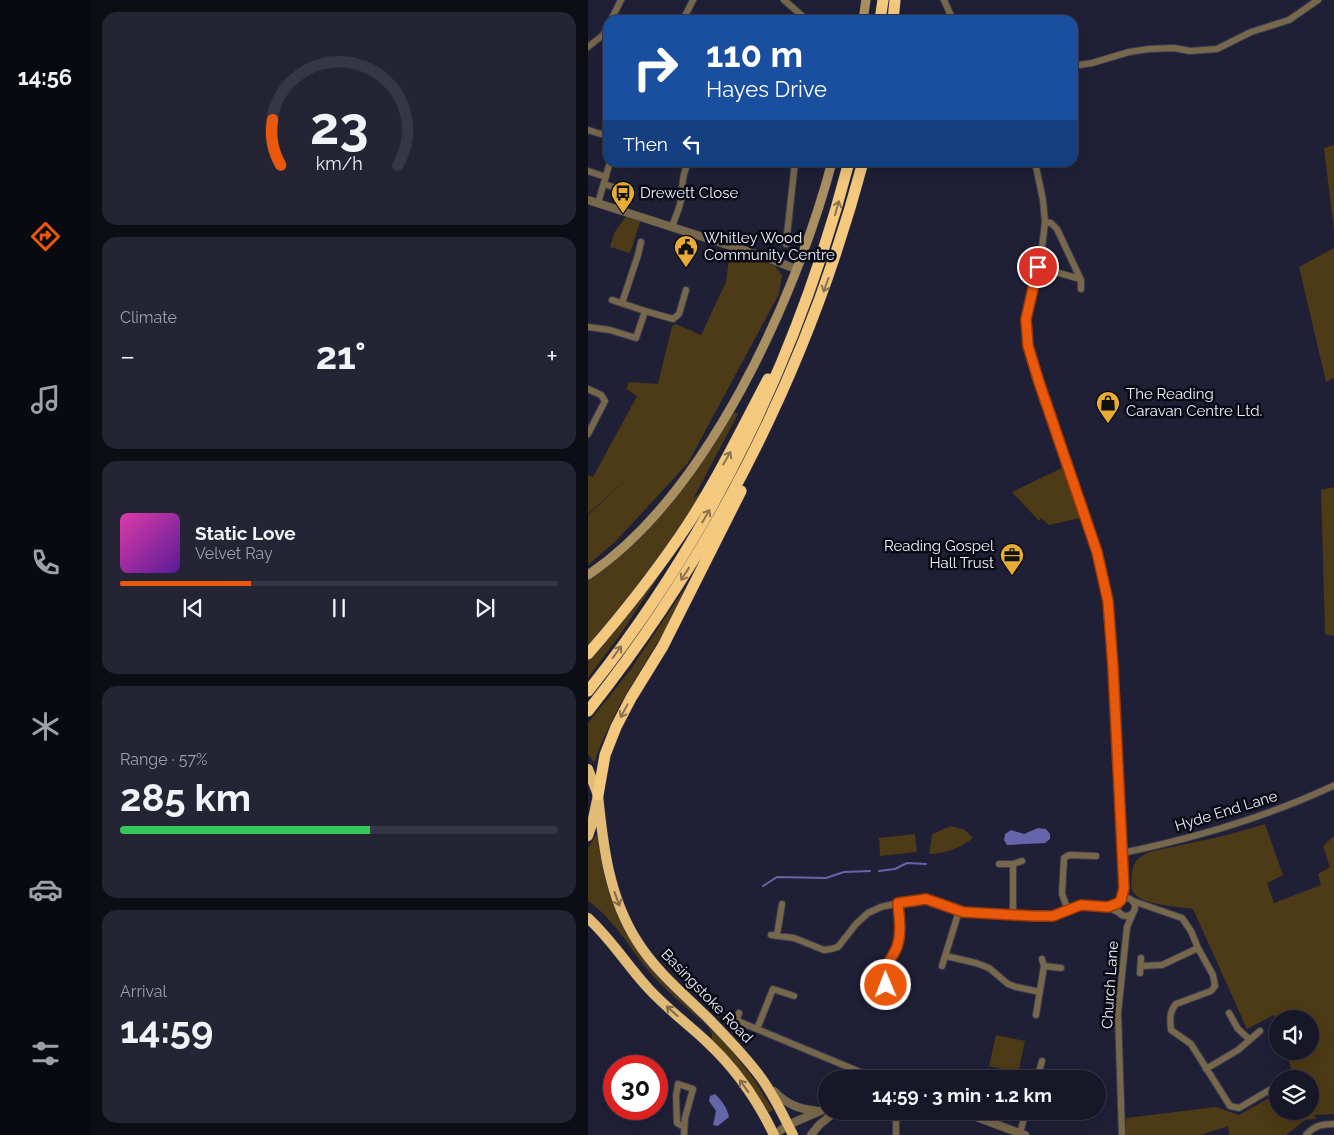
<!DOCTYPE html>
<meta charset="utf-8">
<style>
body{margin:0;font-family:Raleway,sans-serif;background:#242434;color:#f1f3f6;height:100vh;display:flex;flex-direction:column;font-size:19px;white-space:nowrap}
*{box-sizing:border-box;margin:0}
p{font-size:16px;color:#9e9fa8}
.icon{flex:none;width:28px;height:28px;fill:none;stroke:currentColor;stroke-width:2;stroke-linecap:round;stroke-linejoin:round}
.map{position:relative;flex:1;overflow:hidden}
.drawer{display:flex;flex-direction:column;gap:12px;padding:12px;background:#0d0d16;width:498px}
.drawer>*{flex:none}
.hud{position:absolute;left:15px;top:15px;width:475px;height:152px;border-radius:15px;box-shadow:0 5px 20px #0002,0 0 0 1px #363645;background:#1a4fa0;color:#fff;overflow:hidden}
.controls{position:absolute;left:681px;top:1010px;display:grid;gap:10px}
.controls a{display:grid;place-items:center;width:50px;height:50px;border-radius:50%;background:#171728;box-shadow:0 5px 20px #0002,0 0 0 1px #363645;font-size:25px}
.speed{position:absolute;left:15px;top:1055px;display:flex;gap:10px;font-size:25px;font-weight:700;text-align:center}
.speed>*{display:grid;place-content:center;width:65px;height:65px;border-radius:50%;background:#171728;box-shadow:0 5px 20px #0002,0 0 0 1px #363645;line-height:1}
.speed .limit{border:8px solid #d22;background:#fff;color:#111}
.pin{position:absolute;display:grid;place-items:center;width:42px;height:42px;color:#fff;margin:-21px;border:2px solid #fff;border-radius:50%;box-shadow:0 1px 5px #0007}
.me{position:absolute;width:55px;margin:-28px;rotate:359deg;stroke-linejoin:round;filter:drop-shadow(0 0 4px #0008)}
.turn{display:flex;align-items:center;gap:18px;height:105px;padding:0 20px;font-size:22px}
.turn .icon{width:65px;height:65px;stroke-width:2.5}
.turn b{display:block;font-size:35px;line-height:42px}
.then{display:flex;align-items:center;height:48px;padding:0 20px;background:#0003;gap:10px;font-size:19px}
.big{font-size:38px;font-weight:700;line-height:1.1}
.drawer .card{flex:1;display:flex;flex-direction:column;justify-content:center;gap:8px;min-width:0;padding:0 18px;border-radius:15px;background:#242434}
.drawer .dial{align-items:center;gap:0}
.dial svg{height:130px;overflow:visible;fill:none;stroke:#363645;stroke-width:7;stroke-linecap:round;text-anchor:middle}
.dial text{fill:#f1f3f6;stroke:none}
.song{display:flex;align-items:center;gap:15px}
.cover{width:60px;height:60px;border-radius:8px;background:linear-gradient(135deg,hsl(320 70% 55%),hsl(270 70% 35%))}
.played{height:5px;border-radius:2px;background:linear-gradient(90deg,#ea580c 30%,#363645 30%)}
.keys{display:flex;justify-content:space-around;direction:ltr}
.heat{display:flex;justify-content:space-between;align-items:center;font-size:28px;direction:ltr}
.charge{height:8px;border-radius:4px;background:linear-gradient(90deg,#34c759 57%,#363645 0)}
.trip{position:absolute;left:230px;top:1070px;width:288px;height:50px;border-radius:25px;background:#171728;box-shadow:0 5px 20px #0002,0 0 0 1px #363645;font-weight:700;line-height:50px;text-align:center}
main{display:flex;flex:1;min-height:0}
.tab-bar{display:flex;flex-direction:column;width:90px;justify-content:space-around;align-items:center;background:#090910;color:#9e9fa8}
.tab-bar .icon{width:35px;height:35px}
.tab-bar .on{color:#ea580c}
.tab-bar b{font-size:22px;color:#f1f3f6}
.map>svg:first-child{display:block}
.green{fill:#4d3a16}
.water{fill:#6765a9}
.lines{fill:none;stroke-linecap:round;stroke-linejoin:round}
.stream{stroke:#6765a9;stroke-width:2}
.minor-casing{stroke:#3c3c52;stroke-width:8}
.tertiary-casing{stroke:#3c3c52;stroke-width:9}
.secondary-casing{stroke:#3c3c52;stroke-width:10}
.trunk-casing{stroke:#3c3c52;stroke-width:11}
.motorway-casing{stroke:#3c3c52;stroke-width:12}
.minor{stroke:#78684b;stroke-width:6}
.tertiary{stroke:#78684b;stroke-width:8}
.secondary{stroke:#aa8f60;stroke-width:9}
.trunk{stroke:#e2bb77;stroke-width:10}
.motorway{stroke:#f4c97e;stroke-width:11}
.oneway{stroke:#8b734e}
.oneway2{stroke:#816b4a}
.route-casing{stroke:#983908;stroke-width:12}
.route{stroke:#ea580c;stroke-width:9}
.labels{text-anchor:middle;stroke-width:5;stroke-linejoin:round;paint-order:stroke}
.poi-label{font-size:15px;fill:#f0f1fe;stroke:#0a0a14;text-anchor:start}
.street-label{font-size:15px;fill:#f0f1fe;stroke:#0a0a14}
</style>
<main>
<nav class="tab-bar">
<b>14:56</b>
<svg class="icon on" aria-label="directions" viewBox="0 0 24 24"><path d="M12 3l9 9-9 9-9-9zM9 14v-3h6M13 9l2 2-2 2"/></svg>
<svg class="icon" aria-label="music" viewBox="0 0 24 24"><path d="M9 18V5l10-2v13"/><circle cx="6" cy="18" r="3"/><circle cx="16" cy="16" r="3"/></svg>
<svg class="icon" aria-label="phone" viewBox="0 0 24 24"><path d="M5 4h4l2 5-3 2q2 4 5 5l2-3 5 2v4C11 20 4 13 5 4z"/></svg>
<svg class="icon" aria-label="climate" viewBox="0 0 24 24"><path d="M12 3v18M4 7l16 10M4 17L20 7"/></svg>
<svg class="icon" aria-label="car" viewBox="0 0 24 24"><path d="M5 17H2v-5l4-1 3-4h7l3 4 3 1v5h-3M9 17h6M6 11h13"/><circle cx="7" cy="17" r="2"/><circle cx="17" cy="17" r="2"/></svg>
<svg class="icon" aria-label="filters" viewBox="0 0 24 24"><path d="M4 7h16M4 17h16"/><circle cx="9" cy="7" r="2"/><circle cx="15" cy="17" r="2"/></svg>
</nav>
<section class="drawer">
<div class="card dial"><svg viewBox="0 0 100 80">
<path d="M14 69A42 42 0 1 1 86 69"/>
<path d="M14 69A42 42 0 0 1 9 41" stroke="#ea580c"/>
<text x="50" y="56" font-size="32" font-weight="700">23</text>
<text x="50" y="72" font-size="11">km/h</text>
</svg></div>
<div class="card"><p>Climate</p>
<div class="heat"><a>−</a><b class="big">21°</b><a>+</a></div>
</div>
<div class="card">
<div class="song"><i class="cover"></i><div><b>Static Love</b><p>Velvet Ray</p></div></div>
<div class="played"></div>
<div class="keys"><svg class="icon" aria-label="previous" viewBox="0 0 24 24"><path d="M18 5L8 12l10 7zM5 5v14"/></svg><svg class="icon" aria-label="pause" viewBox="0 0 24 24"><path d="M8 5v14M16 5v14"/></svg><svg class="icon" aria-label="next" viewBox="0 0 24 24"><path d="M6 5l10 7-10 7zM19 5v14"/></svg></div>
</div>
<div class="card"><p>Range · 57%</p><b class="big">285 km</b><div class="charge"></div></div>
<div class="card"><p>Arrival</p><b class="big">14:59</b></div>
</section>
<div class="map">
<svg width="747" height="1135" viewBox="0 0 747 1135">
<rect width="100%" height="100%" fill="#1f1f36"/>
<path class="green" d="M746,145H747L746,231L736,148Z
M39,215L53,220L42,253L22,247L26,233Z
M746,248V378L738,382L711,267Z
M142,251L187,266L194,275L191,294L100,463L28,541L0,565V515L52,467L81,418L52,467L0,514V475L5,477L49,396L38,389L41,382L70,384L84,326L88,324L113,335L138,282Z
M144,411L150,414L105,499L116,489L87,536L0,649V579C18,566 38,552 54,536C90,499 116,454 144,411Z
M474,468L492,518L461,525L453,518L451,521L424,492Z
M746,487H747L746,636L737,634L733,490Z
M92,544L34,632L0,678V659Z
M112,565C100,586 89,608 77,630C51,674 23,714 6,763L0,754V723L43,669Z
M677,824L695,875L679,883L686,903L733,885L730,874L742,867L735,846L746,836V1114L727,1115L728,1119L717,1120L698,1135H641L640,1126L613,1135H537L538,1118L628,1107L651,1115L690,1093V1111H722V1079H706L698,1051H722V1019H690V1027L686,1015L659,1029L605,909C592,907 549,905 544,890C543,886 543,879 544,875C544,862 551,857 561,852L639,835Z
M363,826L377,830L385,838C373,848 356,854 341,854L344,834Z
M327,834L329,852L292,856L291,838Z
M8,835H9L14,863L22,894L52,954L68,974L142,1048L165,1078L185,1110L180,1113L124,1041V1034L121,1028C101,1009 78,992 60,970C40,946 26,919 0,901V848Z
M408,1035L437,1041L430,1073L401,1066Z"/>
<path class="water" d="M450,828L458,829L462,834V839L457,843L419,845L416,840L417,834L423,830L436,834Z
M127,1094C134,1101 139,1107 141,1117L130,1126L125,1125L128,1111L121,1101L122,1096Z"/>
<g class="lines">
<path class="stream" d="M291,871L307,869L319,863L338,864
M175,886L189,877L238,878L256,872L282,871"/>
<g class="minor-casing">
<path id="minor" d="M196,0L219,20
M356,0L365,20
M23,20L33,0
M95,20L105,0
M0,47L15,35L20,26
M485,66L504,63L541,52L561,49L586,48L602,51L629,49L663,32L701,20L730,0
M0,130L20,136
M447,162L455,200L457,222L454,248L439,318L440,343L451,382L509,552L520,601L524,648L536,888L533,900
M0,171L18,177
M16,184L44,193
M10,203L22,162
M457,222L463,223L469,229L493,280V289
M84,227C86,220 90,212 92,204C96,190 92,176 101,162
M198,244L207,162
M450,267L492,279
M34,303L50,255L53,242
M57,311L85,319L91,314L98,290
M0,327L22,330L48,338L57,311L24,300
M0,389L13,395L17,401L0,434
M534,853C607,838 679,817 747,785
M411,864H425L434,861
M529 907a9 9 0 1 1 18 0a9 9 0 1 1-18 0Z
M545,901L594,918L603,931L610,948L625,975L627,986L623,991L588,1004C581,1012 582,1020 583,1030L603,1044L642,1106L651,1108L690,1085
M480,910L474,894L476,858L481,855L508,856
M425,915V864
M183,935L206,938L236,950L243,949L250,947L268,924L280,913L293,907L324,900L339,899L375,912L445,916H465L476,913L488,906L502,905L520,907L532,913
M189,935L194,904
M358,956L388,963L401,968L420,984L428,987L452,992
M454,959L456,966L473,968
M354,966L371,911
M553,966L574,965L610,948
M552,973L553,958
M282,981L298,985
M290,982C296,966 310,952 312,935C313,924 311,913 310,903
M151,1013L149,1019L152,1022L289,1079
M641,1013L650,1029L661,1039
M448,1015L456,966
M169,1029L185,989L206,996
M618,1069L650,1050L672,1031
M449,1079L454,1061
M308,1111V1135
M96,1127L89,1123L88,1096L90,1084L105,1089L97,1118L96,1135
M432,1133L438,1111
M534,1135L530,1013L539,927L545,913
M718,1135C727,1125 734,1124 747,1124"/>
</g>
<g class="tertiary-casing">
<path id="tertiary" d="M0,200L174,256L208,269
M186,1091C199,1105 211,1109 230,1111
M372,1111L437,1135
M186,1135L200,1125L239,1108
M223,1135L231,1125L248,1111"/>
</g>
<g class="secondary-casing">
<path id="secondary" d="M275,20L278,0
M0,575C119,495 208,298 244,162"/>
</g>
<g class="trunk-casing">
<path id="trunk" d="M0,769L10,795L4,824L0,836
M10,795C15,846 21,897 49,941C69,973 97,995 123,1021C140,1039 157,1056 171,1075C185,1093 195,1115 205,1135
M0,918C23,939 39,965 60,988C78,1008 100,1024 119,1042C147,1068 170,1101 186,1135"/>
</g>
<g class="motorway-casing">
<path id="motorway" d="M292,20L295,0
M305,20L307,0
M0,654C33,616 64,577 92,536C126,487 152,432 180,379
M0,691C124,536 211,354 261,162
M0,711C130,547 221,365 275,162
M10,795L17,755L28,727L43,698L75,646L153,491"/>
</g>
<use href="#minor" class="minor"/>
<use href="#tertiary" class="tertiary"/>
<use href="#secondary" class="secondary"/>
<use href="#trunk" class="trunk"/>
<use href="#motorway" class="motorway"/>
</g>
<defs><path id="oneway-shaft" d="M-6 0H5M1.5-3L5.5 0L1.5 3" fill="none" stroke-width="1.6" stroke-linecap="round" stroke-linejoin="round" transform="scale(1.25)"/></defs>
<g class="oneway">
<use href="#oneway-shaft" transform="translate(249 208) rotate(-74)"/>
<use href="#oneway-shaft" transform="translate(238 285) rotate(110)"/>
<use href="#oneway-shaft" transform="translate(139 458) rotate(-60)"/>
<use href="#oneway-shaft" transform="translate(118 516) rotate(-60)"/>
<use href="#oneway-shaft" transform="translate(97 574) rotate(122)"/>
<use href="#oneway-shaft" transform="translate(29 652) rotate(-54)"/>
<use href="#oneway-shaft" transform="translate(36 711) rotate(118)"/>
</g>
<g class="oneway2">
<use href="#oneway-shaft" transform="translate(29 899) rotate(70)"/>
<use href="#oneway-shaft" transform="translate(84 1011) rotate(-138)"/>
<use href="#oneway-shaft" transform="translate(156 1086) rotate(-126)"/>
</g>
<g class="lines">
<g class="route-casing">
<path id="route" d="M298,985L290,982C294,970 304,959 309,947C314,932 311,918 310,903L338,899L375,912L445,916H465L493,905L520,907L530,903L533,900L536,888L525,667L520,601L509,552L451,382L440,346L438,319L450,267"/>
</g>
<use href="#route" class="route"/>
</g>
<defs>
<g id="bus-pin" transform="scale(1.25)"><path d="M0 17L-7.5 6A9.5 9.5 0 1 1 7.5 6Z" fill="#e6ac36" stroke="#0a0a14"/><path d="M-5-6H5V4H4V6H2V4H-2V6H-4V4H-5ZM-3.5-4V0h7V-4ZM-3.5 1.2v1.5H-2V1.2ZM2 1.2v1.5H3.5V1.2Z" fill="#111"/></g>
<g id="civic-pin" transform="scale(1.25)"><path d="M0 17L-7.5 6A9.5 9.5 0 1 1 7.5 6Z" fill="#e6ac36" stroke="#0a0a14"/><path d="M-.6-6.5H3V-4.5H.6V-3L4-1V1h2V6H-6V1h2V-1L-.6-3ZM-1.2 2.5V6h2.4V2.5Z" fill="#111"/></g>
<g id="shop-pin" transform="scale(1.25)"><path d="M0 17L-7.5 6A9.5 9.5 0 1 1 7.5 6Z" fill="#e6ac36" stroke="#0a0a14"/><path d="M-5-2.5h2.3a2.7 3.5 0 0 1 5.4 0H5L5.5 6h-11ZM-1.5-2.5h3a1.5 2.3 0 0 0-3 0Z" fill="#111"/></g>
<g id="office-pin" transform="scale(1.25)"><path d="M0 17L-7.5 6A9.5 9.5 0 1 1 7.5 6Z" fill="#e6ac36" stroke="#0a0a14"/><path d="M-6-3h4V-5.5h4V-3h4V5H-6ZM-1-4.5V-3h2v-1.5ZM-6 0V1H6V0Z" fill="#111"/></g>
</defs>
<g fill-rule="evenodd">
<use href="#bus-pin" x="35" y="193"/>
<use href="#civic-pin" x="98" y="247"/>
<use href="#shop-pin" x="520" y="403"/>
<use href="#office-pin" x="424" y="555"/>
</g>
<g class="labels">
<g class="poi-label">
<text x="52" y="198">Drewett Close</text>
<text x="116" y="243">Whitley Wood<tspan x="116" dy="17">Community Centre</tspan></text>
<text x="538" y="399">The Reading<tspan x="538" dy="17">Caravan Centre Ltd.</tspan></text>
<text x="406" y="551" text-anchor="end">Reading Gospel<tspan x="406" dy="17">Hall Trust</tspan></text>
</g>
<g class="street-label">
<text transform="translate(638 811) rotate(-17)" y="5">Hyde End Lane</text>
<text transform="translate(522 985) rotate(-86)" y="5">Church Lane</text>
<text transform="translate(119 996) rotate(46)" y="5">Basingstoke Road</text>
</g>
</g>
</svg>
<div class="controls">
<a><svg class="icon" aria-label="sound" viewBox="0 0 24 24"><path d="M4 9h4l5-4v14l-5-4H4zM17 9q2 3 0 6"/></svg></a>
<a><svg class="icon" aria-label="layers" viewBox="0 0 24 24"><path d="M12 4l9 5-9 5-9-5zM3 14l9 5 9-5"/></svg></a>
</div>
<div class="speed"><div class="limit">30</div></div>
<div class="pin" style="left:450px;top:267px;background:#d93025"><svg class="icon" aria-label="arrive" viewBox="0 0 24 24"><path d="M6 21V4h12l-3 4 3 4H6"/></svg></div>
<svg class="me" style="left:298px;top:985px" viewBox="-20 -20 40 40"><circle r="17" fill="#ea580c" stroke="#fff" stroke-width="3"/><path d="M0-11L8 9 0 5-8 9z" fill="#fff"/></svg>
<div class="trip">14:59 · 3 min · 1.2 km</div>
<div class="hud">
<div class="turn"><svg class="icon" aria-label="right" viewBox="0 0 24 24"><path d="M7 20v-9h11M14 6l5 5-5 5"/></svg><div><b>110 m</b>Hayes Drive</div></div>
<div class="then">Then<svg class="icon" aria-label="left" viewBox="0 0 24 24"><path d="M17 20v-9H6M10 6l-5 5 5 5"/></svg></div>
</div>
</div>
</main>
